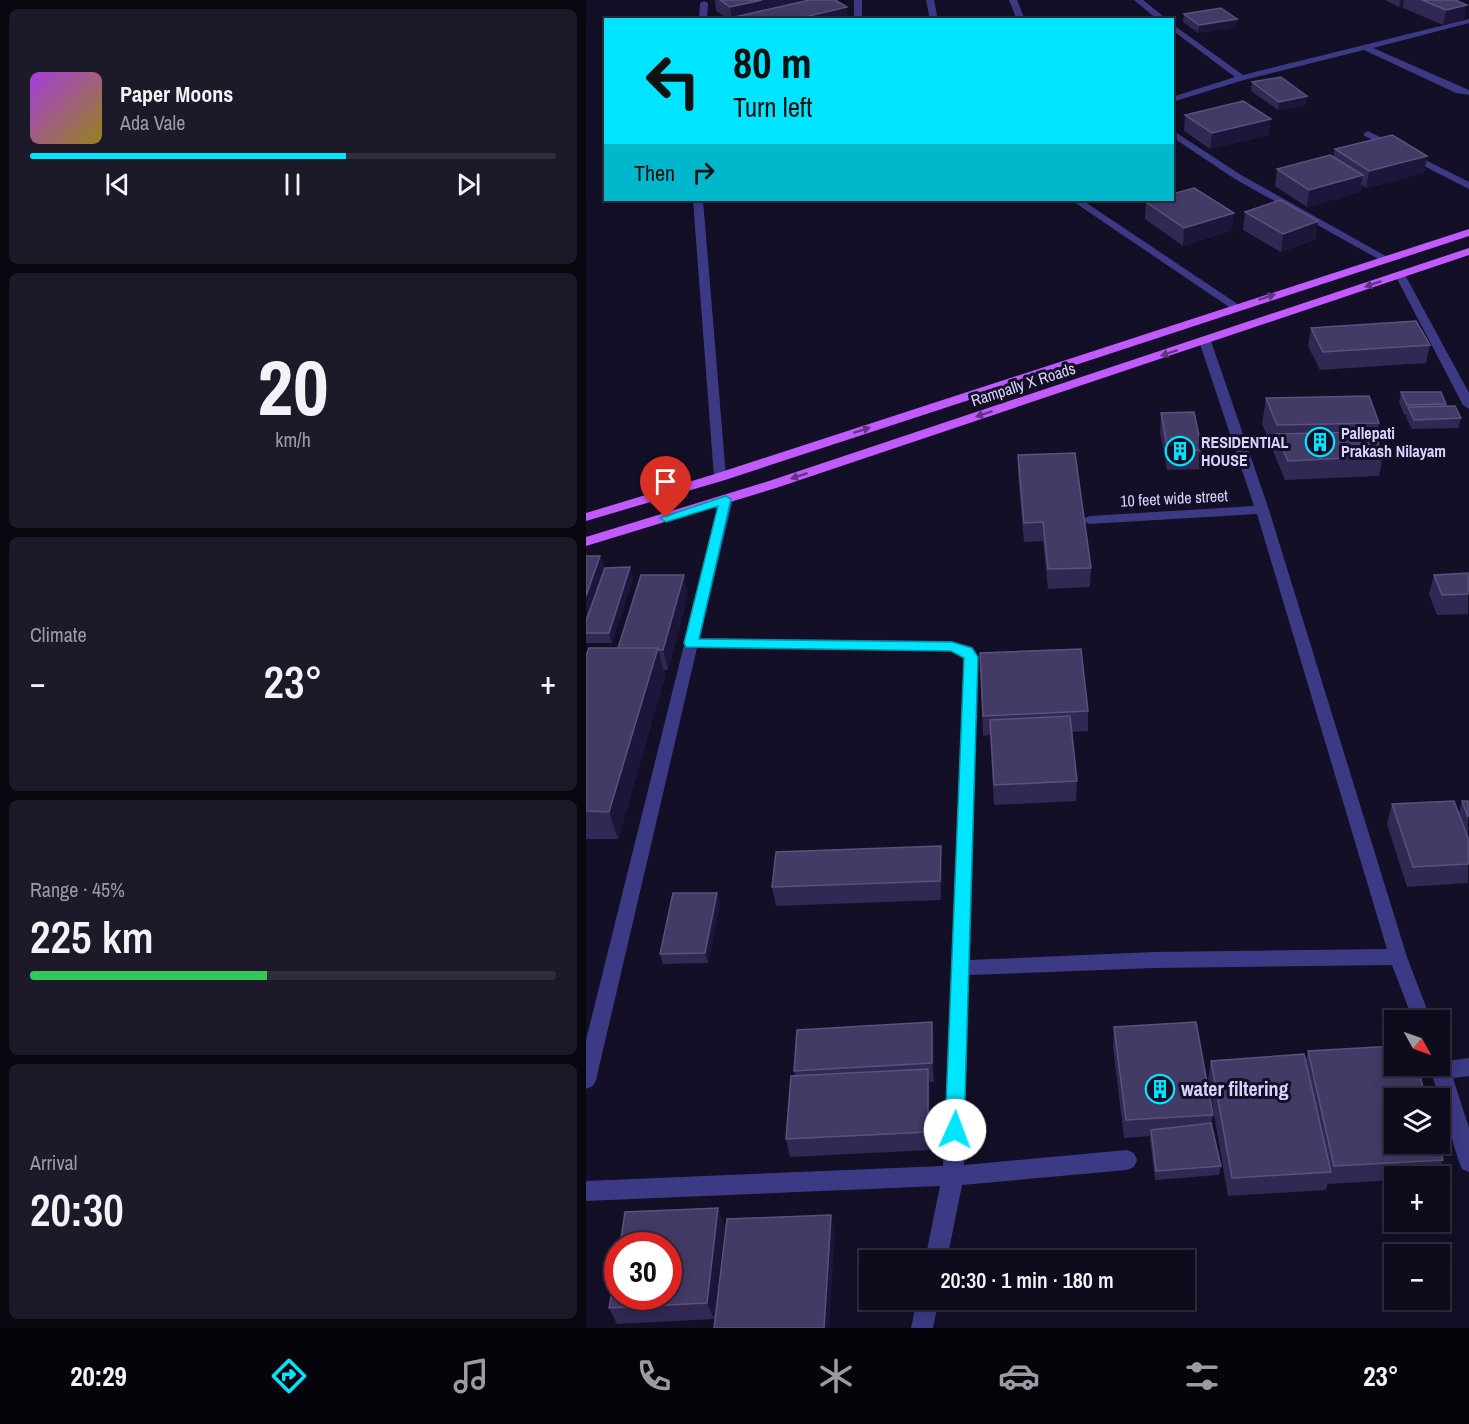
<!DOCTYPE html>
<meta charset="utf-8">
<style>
body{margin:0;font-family:"Archivo Narrow",sans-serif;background:#1c1929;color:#f1f3f6;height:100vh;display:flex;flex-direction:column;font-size:22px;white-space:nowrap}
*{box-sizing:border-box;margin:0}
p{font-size:20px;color:#9b9ba3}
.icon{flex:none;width:33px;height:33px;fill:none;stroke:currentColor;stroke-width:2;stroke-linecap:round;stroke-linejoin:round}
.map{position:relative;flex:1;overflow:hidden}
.panel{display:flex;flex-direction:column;gap:9px;padding:9px;background:#08060f;width:586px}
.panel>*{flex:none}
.top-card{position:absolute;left:18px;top:18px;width:570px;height:183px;border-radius:0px;box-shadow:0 3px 15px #0003,0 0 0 2px #2e2b3b;background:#00e5ff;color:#111;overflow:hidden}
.needle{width:39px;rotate:130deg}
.fabs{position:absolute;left:798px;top:1010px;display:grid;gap:12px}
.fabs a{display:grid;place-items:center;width:66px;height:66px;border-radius:0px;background:#0e0b1c;box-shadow:0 3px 15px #0003,0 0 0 2px #2e2b3b;font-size:30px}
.speed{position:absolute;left:18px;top:1232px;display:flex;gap:12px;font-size:30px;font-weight:700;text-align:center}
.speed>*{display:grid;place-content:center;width:78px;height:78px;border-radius:50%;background:#0e0b1c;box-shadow:0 3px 15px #0003,0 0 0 2px #2e2b3b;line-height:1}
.speed .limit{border:9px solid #d22;background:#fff;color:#111}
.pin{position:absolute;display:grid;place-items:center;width:51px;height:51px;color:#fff;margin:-62px -26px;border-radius:50% 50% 50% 0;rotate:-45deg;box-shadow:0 0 6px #0007}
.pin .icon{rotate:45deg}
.me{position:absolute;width:66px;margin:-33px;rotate:2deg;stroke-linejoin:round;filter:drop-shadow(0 0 4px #0008)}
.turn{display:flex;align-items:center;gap:21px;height:126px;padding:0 30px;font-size:27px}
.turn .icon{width:78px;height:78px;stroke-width:2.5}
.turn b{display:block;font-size:42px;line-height:51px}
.then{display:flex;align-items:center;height:57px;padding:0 30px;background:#0003;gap:12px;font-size:22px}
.big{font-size:45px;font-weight:600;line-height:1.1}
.panel .tile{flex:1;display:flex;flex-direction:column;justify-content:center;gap:9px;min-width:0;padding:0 21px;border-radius:9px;background:#1c1929}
.panel .dial{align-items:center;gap:0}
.dial b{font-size:78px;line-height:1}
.song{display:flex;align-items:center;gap:18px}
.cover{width:72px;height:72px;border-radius:9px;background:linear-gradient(135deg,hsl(280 70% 55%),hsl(50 70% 35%))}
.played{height:6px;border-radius:3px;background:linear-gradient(90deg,#00e5ff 60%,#2e2b3b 60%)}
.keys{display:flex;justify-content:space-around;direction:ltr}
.heat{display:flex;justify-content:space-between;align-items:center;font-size:33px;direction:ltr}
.charge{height:9px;border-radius:4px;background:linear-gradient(90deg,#34c759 45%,#2e2b3b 0)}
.trip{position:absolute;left:273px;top:1250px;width:336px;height:60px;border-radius:0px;background:#0e0b1c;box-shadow:0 3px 15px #0003,0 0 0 2px #2e2b3b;font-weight:600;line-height:60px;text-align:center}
.tab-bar{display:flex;height:96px;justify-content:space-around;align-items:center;background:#06040b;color:#9b9ba3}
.tab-bar .icon{width:42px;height:42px}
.tab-bar .selected{color:#00e5ff}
.tab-bar b{font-size:27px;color:#f1f3f6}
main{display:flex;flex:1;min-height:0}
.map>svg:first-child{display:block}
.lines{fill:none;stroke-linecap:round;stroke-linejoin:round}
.minor{fill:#3d3a85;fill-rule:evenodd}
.major{fill:#c25bff;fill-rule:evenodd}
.wall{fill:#312854}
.shaded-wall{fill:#1d163a}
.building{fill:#433a66;stroke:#5a527e;stroke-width:1.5}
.oneway{fill:#623188}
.route{fill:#00e5ff;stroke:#0095a6;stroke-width:1.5}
.labels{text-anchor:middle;stroke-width:6;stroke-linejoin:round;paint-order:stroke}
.street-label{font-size:16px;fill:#d9d4ff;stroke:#130f26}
.poi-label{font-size:16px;font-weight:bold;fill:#d9d4ff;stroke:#130f26;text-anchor:start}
.near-poi-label{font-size:20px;font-weight:bold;fill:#d9d4ff;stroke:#130f26;text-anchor:start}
</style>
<main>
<section class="panel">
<div class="tile">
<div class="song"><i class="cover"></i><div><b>Paper Moons</b><p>Ada Vale</p></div></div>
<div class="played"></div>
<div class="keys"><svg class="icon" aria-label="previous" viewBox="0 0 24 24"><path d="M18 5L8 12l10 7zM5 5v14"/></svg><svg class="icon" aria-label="pause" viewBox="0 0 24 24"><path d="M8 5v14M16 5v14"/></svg><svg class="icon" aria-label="next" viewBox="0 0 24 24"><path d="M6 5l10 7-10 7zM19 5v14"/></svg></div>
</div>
<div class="tile dial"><b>20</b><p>km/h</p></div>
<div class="tile"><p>Climate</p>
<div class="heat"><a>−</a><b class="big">23°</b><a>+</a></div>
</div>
<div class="tile"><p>Range · 45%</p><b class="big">225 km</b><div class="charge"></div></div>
<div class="tile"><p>Arrival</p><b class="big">20:30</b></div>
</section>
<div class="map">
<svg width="883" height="1328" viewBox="0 0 883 1328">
<rect width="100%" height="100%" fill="#130f26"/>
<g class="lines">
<path class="minor" d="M268,0H276V20H268Z
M340,0H348L352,20H344Z
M423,0H431L439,20H431Z
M548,0H557L582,20H572Z
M118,1L122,3L121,20H113L114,3Z
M883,19V23L787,48L883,90V95L870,93L778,50L658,80L586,102V97L649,77L586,30V24L657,75Z
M586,130L655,175L805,259L796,261L649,179L586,137Z
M782,131L883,182V189L779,136L777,134Z
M107,200H117L140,477L134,481L128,477Z
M485,200H496L656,307L650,310L646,309Z
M814,272L819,275L883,393V409L877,405L809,275Z
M619,338L625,341L683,510L821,957L845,1020H827L806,965L568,968L383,975L378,1165L541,1150L548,1153L551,1160L548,1167L541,1170L376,1185L361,1260H339L354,1186L0,1201V1181L357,1166L378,657L365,651L111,648L10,1080L7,1086L0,1089V1040L135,496L140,495L147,499L114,638L366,641L386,647L392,657L384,960L568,952L801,949L671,514L503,524L496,520L503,516L668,506L613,341Z
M854,1056L861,1061L883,1058V1076L867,1078L883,1128V1172L876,1169L873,1162L843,1065H854Z
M331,1299H353L347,1328H325Z"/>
<path class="major" d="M883,229V236L139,480L0,521V513L129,474Z
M883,248V255L190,488L0,546V537L180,482Z"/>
</g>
<path class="wall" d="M129,0H249L141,18L130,11Z
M799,0H869L878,20L857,25L817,8V6L813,7Z
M598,14L650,27L612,33L597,22Z
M666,82L720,105L692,110L665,91Z
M599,115L683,135L624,149L598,131Z
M749,149L841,156L838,173L780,188L776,185L774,192L721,207L689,186L691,169L747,157Z
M560,202L646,230L597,246L559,219Z
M659,212L730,239L695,252L657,230Z
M725,328L844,345L840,363L734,370L722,346Z
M815,392L860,404V406L875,418L872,428L826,429L820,417L821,415H818L813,402Z
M680,398L793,423L790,437L797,456L793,476L699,480L676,424Z
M575,413L616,450L614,469L581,470L574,432Z
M432,455L505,568L504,587L462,589L457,541L438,542L432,474Z
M0,556H14L18,569L44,567L47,578L26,643H0Z
M882,573V614L851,615L843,594L848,575Z
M102,594L82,670H78L79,676L32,839H0V656L32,648Z
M394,653L502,711V731L486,732L491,781L490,801L408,805L404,735L397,736Z
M876,801H882V883L821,887L801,824L806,804L873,812Z
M356,865L355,900L190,906L186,887Z
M131,893L134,903L122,963L77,964L74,954Z
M346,1022L348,1040V1082H343L344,1150L204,1157L200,1139L209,1076L208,1071Z
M528,1027L627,1115L625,1123L635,1166L633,1175L569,1180L564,1140V1136L538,1138L527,1046Z
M722,1051L857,1160L850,1176H808V1180L742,1184V1182L740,1190L642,1196L622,1079L625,1061H720Z
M138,1225L128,1319L31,1324L23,1308Z"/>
<path class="shaded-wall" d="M176,0H244L146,20L144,7Z
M814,0H818L817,6L813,7Z
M881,5L878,20L857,25L860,10Z
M261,7L262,20H206Z
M651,19L650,27L612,33L613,25Z
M721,96L720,105L692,110L693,102Z
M685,119L683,135L624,149L626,133Z
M591,133L590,149L586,150V134Z
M841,156L838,173L780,188L783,171Z
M777,175L774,192L721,207L723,190Z
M648,213L646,230L597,246L598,228Z
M732,221L730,239L695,252L697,234Z
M14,556L19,575L0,632V596Z
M44,567L47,578L26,643L23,633Z
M98,575L102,594L82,670L77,650Z
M72,648L79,676L32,839L23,812Z
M355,846L356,865L355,900L354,881Z
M131,893L134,903L122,963L119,953Z
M346,1022L348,1040V1082L346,1063Z
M342,1069L344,1087V1150L342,1132Z
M132,1208L138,1225L128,1319L121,1303Z
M245,1215L249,1232L243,1328H238Z"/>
<path class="building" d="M134,0H176L144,7Z
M224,0H249L261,7L206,20H135Z
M836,0H869L881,5L860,10Z
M635,8L651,19L613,25L598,14Z
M695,77L721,96L693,102L666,82Z
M657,101L685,119L626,133L599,115Z
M806,135L841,156L783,171L749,149Z
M744,155L777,175L723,190L691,169Z
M608,188L648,213L598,228L560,202L569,200H586V194Z
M694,200L732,221L697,234L659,212Z
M830,321L844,345L737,352L725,328Z
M815,392H855L860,404L821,405Z
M783,396L793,423L691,425L680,398Z
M869,406L875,418L828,420L822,407Z
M608,412L616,450L582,451L575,413Z
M788,432L797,456L702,461L690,434Z
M489,453L505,568L462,569L457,522L438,523L432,455Z
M0,556H14L0,596Z
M44,567L23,633H0V621L19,568Z
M882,573V594L856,595L848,575Z
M55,575H98L77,650H73L72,648H32Z
M3,648H72L23,812L0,811V656Z
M495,649L502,711L397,716L394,653Z
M484,716L491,781L408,785L404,720Z
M868,801L882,838V864L827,867L806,804Z
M876,801H882V817Z
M355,846L354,881L186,887L190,852Z
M87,893H131L119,953L74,954Z
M346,1022V1063L208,1071L211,1030Z
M610,1022L627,1115L540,1120L528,1027Z
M808,1046V1065H831L840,1098H808V1143H853L857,1160L748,1166L722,1051Z
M718,1054L745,1172L646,1178L625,1061Z
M342,1069V1132L200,1139L205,1076Z
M625,1123L635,1166L570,1171L565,1130Z
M132,1208L121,1303L23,1308L32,1258V1296H82V1245H34L39,1212Z
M245,1215L238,1328H128L141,1219Z"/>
<defs><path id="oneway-solid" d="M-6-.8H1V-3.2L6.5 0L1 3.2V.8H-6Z" transform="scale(1.5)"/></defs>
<g class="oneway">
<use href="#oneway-solid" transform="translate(787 284) rotate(161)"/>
<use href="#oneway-solid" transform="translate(681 297) rotate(-18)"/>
<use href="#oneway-solid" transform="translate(583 353) rotate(162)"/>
<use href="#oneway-solid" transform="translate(398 414) rotate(162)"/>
<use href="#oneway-solid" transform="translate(276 430) rotate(-18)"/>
<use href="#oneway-solid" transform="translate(213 476) rotate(162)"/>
</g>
<path class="route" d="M140,496L145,499L113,639L366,642L386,648L392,657L378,1130L375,1136L369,1138L362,1136L359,1130L378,658L365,651L100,647L98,643L132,506L80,522L74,518Z"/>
<defs>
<g id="building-ring" transform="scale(1.5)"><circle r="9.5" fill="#130f26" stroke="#00e5ff" stroke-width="1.5"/><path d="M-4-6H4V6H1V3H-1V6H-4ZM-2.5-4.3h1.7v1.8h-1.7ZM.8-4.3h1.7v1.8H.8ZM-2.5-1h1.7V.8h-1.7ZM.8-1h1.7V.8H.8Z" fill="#00e5ff"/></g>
</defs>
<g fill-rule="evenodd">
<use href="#building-ring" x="734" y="442"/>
<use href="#building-ring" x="594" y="451"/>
<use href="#building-ring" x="574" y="1089"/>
</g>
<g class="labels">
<g class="street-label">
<text transform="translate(437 384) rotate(-18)" y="6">Rampally X Roads</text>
<text transform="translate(588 498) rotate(-3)" y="6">10 feet wide street</text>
</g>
<g class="poi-label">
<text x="755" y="439">Pallepati<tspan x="755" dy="18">Prakash Nilayam</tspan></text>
<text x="615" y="448">RESIDENTIAL<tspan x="615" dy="18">HOUSE</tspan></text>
</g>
<g class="near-poi-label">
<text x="595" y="1096">water filtering</text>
</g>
</g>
</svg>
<div class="fabs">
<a><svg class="needle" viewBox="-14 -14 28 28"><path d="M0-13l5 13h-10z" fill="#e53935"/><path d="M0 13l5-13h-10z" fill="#9b9ba3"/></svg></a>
<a><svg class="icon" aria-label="layers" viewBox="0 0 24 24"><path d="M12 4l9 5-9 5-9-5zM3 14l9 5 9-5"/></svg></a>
<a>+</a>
<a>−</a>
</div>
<div class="speed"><div class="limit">30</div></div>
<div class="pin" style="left:80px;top:518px;background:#d93025"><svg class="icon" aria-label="arrive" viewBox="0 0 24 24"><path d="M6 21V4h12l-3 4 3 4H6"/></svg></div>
<svg class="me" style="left:369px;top:1130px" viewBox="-20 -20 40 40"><circle r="19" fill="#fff"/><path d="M0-13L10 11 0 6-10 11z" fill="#00e5ff"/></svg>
<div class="trip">20:30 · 1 min · 180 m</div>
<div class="top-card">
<div class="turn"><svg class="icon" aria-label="left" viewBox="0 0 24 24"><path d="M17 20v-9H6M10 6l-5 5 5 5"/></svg><div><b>80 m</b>Turn left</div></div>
<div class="then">Then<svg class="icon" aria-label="right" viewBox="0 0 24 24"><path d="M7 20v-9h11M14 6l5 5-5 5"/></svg></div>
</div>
</div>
</main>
<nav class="tab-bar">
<b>20:29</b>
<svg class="icon selected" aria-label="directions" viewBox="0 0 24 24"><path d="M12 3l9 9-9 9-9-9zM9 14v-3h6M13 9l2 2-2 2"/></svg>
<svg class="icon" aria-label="music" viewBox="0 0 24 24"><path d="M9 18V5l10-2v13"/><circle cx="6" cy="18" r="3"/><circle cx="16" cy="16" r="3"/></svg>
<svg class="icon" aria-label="phone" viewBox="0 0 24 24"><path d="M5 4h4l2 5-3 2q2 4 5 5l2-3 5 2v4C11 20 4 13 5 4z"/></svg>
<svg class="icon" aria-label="climate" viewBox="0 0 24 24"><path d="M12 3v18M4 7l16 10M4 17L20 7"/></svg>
<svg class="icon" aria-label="car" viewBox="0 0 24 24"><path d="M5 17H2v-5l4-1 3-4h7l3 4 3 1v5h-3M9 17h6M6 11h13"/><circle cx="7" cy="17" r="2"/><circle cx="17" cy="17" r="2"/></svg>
<svg class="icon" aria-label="filters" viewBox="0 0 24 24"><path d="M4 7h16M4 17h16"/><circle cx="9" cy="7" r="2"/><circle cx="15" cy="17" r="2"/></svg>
<b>23°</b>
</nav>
